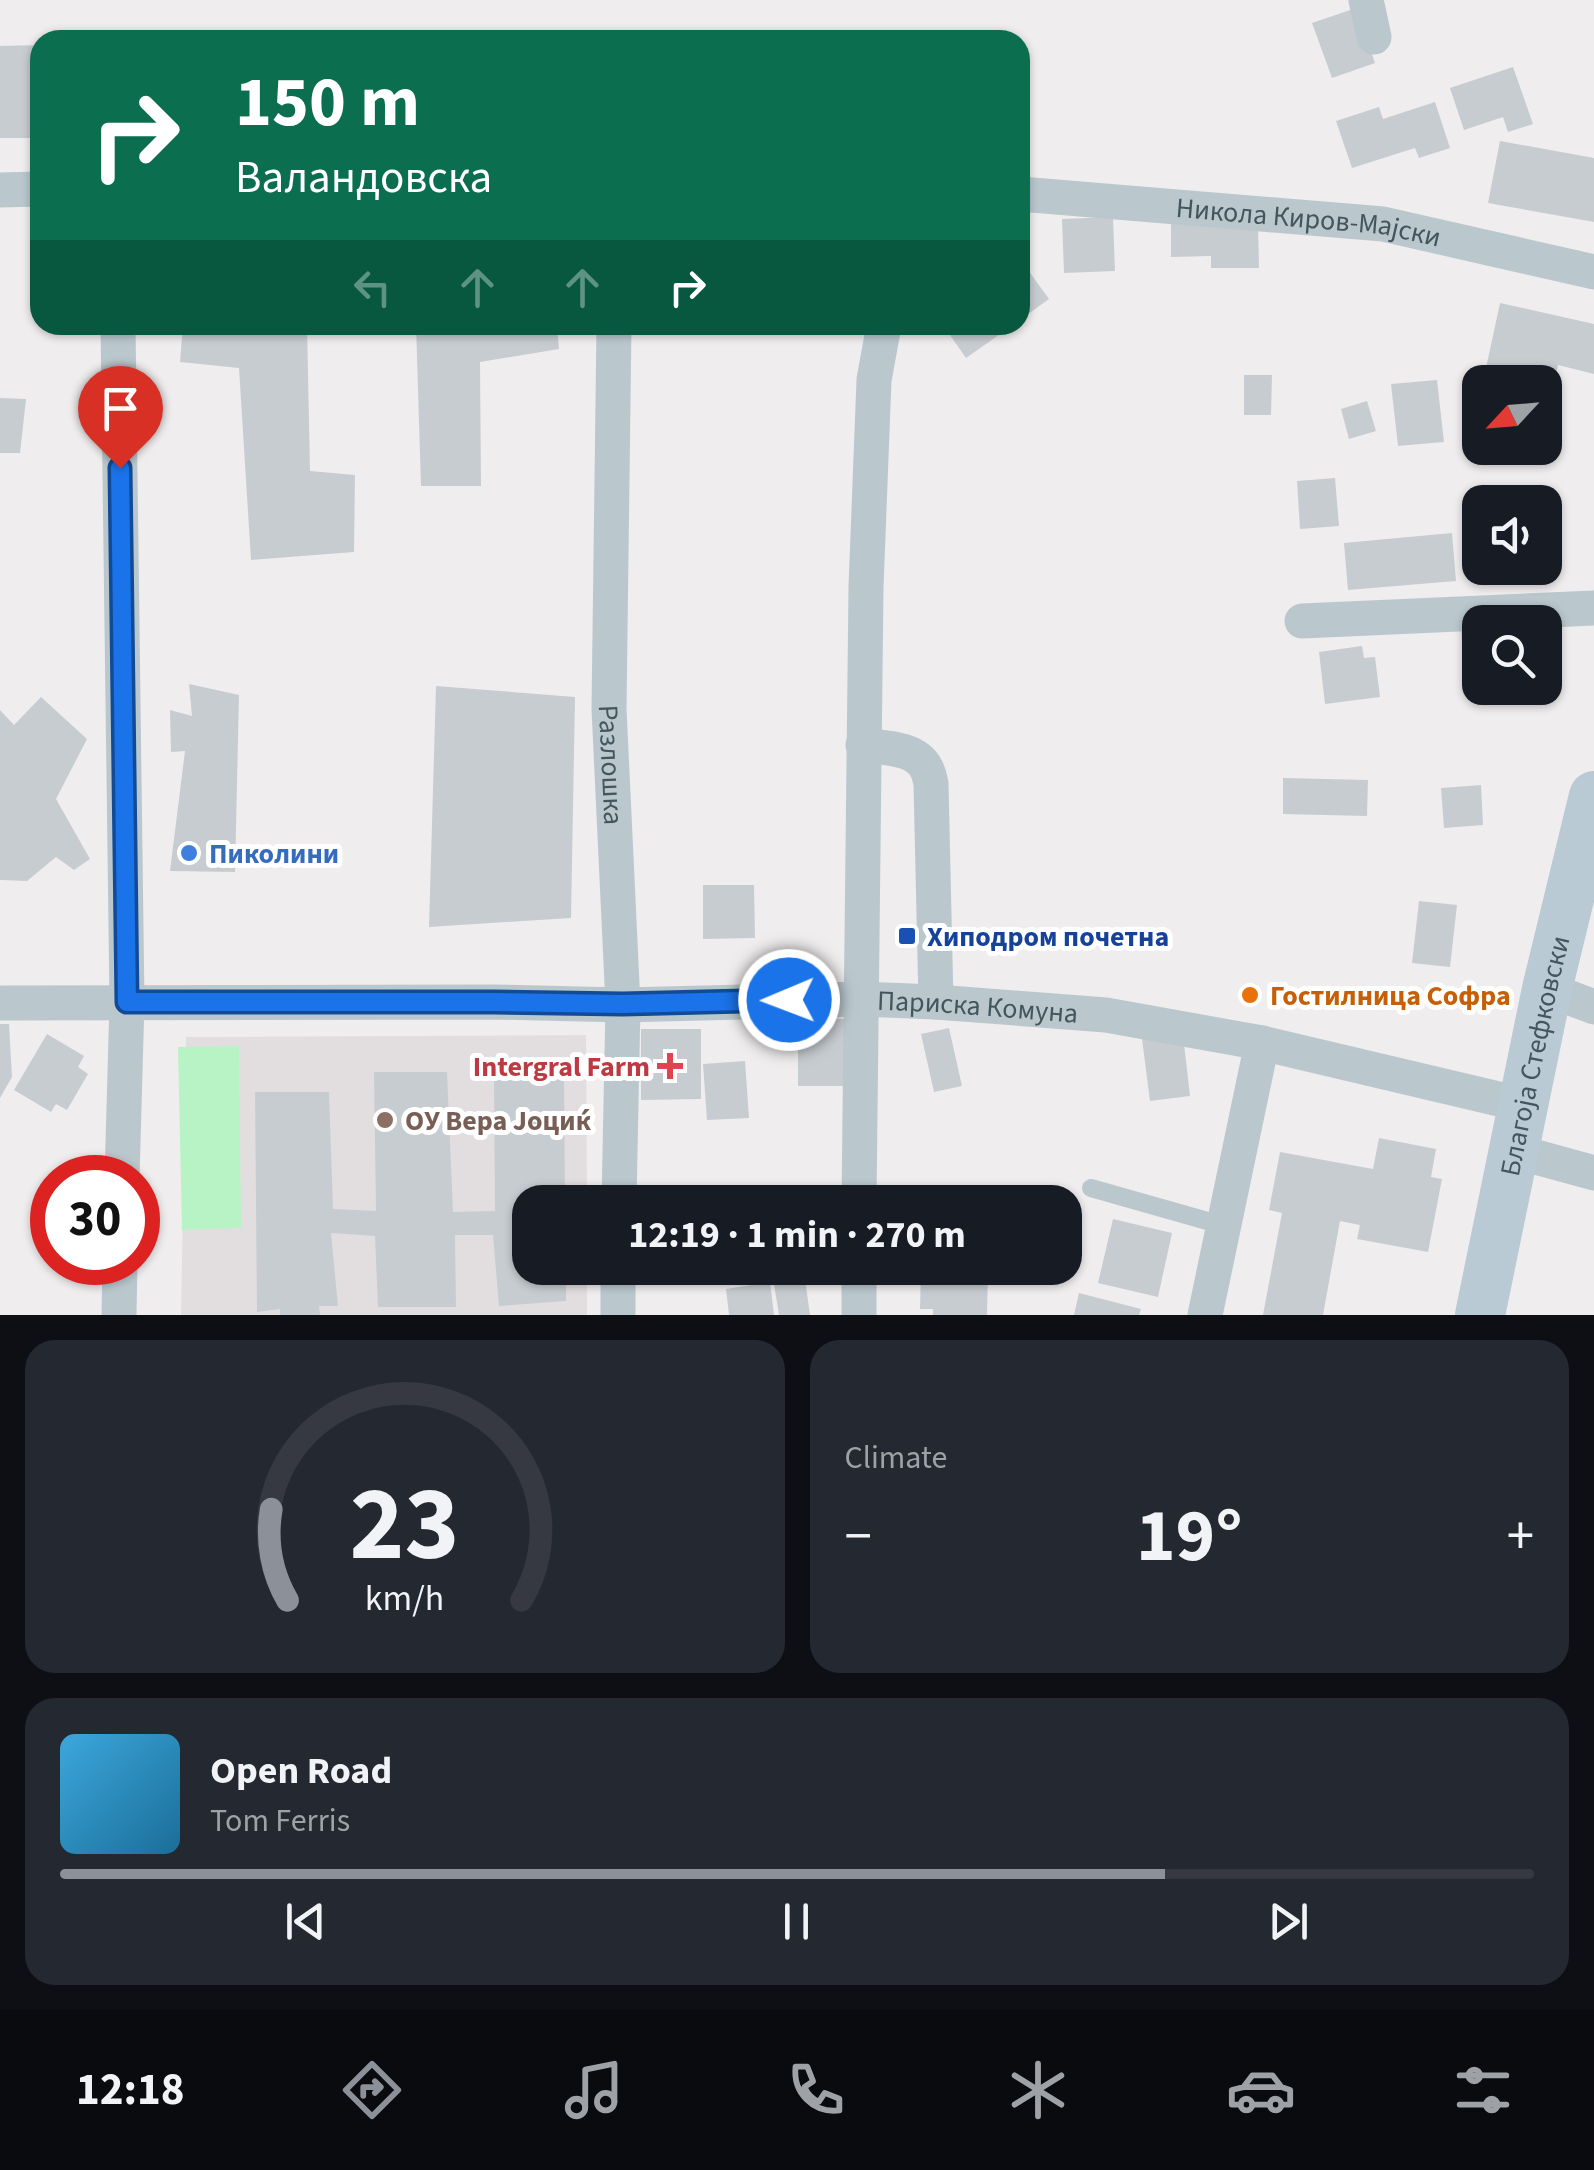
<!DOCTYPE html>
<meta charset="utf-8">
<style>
body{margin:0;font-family:"Source Sans 3",sans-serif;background:#242831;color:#f1f3f6;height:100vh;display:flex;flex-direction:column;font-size:38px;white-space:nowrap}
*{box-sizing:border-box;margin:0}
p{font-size:32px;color:#9ea1a6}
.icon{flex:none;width:55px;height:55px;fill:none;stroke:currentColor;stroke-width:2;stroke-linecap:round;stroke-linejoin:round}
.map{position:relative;height:1315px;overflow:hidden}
.sheet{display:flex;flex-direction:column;gap:25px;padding:25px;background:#0d0f14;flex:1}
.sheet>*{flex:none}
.top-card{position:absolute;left:30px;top:30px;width:1000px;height:305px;border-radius:30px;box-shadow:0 2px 8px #0004;background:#0b6e4f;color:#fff;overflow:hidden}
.needle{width:65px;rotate:244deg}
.tools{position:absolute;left:1462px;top:365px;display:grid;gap:20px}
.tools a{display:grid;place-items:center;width:100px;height:100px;border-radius:20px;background:#171b24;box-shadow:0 2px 8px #0004;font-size:50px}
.speed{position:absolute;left:30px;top:1155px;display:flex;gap:20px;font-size:50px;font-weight:700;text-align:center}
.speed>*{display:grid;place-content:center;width:130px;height:130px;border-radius:50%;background:#171b24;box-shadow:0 2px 8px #0004;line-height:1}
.speed .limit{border:15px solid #d22;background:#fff;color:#111}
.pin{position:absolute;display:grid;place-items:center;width:85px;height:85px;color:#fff;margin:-102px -42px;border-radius:50% 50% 50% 0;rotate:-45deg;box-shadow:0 0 10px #0007}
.pin .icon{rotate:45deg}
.me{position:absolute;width:110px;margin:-55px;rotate:269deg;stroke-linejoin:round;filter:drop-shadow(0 0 8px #0008)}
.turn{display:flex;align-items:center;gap:35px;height:210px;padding:0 40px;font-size:45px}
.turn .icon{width:130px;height:130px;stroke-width:2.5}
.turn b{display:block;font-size:70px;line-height:85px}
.lanes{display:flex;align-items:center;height:95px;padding:0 40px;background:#0003;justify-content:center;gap:50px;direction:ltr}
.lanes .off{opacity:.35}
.big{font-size:75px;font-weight:700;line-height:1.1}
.sheet .tile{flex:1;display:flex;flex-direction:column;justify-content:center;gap:15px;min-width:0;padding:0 35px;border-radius:30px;background:#242831}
.sheet .dial{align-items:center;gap:0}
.dial svg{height:260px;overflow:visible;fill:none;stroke:#363941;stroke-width:7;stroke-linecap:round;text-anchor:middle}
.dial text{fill:#f1f3f6;stroke:none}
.song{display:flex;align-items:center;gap:30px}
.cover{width:120px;height:120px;border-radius:15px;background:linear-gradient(135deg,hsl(200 70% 55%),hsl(200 70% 35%))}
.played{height:10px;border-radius:5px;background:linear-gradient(90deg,#8c9099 75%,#363941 75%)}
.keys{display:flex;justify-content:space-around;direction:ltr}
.heat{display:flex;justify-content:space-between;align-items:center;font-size:55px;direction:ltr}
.sheet .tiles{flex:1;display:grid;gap:25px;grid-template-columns:1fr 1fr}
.tile:last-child{grid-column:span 2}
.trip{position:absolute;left:512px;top:1185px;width:570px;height:100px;border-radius:30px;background:#171b24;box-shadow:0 2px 8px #0004;font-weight:700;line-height:100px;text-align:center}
.tab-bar{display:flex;height:160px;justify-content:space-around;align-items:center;background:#090b0e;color:#9ea1a6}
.tab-bar .icon{width:70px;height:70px}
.tab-bar .active{color:#8c9099}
.tab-bar b{font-size:45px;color:#f1f3f6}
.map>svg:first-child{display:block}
.education{fill:#e2dee0}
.green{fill:#b7f3c4}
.building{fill:#c7ccd1}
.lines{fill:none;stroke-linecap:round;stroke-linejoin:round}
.service{stroke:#bac8ce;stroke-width:18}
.minor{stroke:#bac8ce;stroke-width:35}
.secondary{stroke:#b9cad4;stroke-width:50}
.route-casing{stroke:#114b97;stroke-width:25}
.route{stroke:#1a73e8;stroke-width:18}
.shop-dot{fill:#3f7fe0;stroke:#fff;stroke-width:4}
.transit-dot{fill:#1a4fb4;stroke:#fff;stroke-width:4}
.food-dot{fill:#e8710a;stroke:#fff;stroke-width:4}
.health-dot{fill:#e0444e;stroke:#fff;stroke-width:4}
.education-dot{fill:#8d6e63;stroke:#fff;stroke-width:4}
.labels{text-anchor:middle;stroke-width:10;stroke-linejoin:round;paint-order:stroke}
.street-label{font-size:28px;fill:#44555d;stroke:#fff}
.shop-label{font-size:28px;font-weight:bold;fill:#366cbe;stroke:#fff;text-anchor:start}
.transit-label{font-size:28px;font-weight:bold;fill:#164399;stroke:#fff;text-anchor:start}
.food-label{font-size:28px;font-weight:bold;fill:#c56008;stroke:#fff;text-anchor:start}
.health-label{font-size:28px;font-weight:bold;fill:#be3a42;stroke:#fff;text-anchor:end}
.education-label{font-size:28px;font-weight:bold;fill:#785e54;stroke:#fff;text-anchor:start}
</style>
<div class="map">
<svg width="1594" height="1315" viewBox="0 0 1594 1315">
<rect width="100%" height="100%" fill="#f0edee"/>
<path class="education" d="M586,1035L587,1202H530V1268H587V1315H181L186,1037Z"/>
<path class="green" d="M239,1046L241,1228L182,1230L178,1047Z"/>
<path class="building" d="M1356,8L1375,63L1332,78L1312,23Z
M40,45V138H0V46Z
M1513,67L1533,124L1508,132L1503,117L1464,130L1450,88Z
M1435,102L1450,148L1419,158L1415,148L1352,168L1336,121L1379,107L1383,119Z
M1500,141L1594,158V222L1488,203Z
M1171,211L1258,225L1259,268H1211V256L1171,257Z
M1113,217L1115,271L1064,273L1062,219Z
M1020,259L1049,299L1020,320Z
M1500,303L1594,324V374L1558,365L1547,417L1545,382H1483Z
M183,325H307L310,471L355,475L354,552L251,560L239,368L180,362Z
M416,325H557L559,349L480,362L481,486H421Z
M943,325H1013L966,358Z
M1244,375H1272L1271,415H1244Z
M1437,380L1444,442L1398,446L1391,384Z
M0,398L26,399L20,453H0Z
M1367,401L1376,431L1349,439L1341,409Z
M1335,478L1339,526L1300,529L1297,481Z
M1452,533L1456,581L1348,590L1344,543Z
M1461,618L1480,622V670L1463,671Z
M1362,646L1364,658L1375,657L1380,697L1325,704L1319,652Z
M189,684L239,695L235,872L170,871L185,751L171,752L170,710L192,716Z
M436,686L575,697L571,918L429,927Z
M41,697L87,739L56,799L90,859L74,870L56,857L27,881L0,880V710L14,725Z
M1283,778L1368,780L1367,816L1283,814Z
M1481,785L1483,825L1444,828L1441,788Z
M703,885H754L755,938L703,939Z
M1419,901L1457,905L1450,967L1412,963Z
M798,1018L845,1019V1086H798Z
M0,1024H9L12,1077L0,1098Z
M949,1028L962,1086L934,1092L921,1034Z
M641,1029H701V1099L641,1100Z
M47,1034L84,1056L78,1067L88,1074L67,1110L56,1104L51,1112L14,1090Z
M1183,1035L1190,1096L1150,1101L1142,1039Z
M745,1061L749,1118L707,1120L703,1064Z
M374,1072H447L453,1212L495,1211L494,1075L564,1072L565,1202H530V1268H566V1301L499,1306L493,1235H455L456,1307H378L375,1236L331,1233L338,1306H319L320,1315H280V1309L257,1312L255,1092H329L333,1209L376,1211Z
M1379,1138L1436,1149L1431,1177L1442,1179L1428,1252L1357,1239L1360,1225L1340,1221L1323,1315H1263L1282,1213L1269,1210L1280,1152L1373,1169Z
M968,1191L969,1202H915V1194Z
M1113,1219L1172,1233L1158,1297L1098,1283Z
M921,1268H988L987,1315H933V1309H920Z
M805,1279L810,1315H779L774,1284Z
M770,1282L774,1315H729L726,1289Z
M1079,1293L1141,1309L1139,1315H1074Z"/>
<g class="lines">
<path class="service" d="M1091,1188L1225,1226"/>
<g class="minor">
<path d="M1366,0L1374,37"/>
<path d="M0,190L40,189"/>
<path id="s1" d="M1020,194L1383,224L1594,272"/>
<path d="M118,325L127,1002L122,1178"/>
<path id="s2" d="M614,325L609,709L623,1005L619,1202"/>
<path d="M1302,621L1594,608"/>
<path d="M863,745C883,748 915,747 926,768C929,773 930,779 931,784L936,1002"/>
<path d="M1547,989L1594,1007"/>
<path id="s3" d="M0,1003L494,1002L623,1005L860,999L936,1002L1106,1015L1262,1043L1524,1105"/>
<path d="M1514,1151L1594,1173"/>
<path d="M859,1202L866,587L874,380L884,325"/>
<path d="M119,1315L120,1262"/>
<path d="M618,1315V1268"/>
<path d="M859,1315V1268"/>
<path d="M1205,1315L1262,1043"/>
</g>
<path class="secondary" id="s4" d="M1480,1315L1547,989L1594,796"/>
</g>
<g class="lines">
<g class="route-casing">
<path id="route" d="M120,468L127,1002H494L623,1004L789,1000"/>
</g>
<use href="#route" class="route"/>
</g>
<circle class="shop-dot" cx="189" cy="853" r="10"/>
<rect class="transit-dot" x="897" y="926" width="20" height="20" rx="5"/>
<circle class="food-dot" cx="1250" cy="995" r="10"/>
<path class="health-dot" d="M665 1051h10v10h10v10h-10v10h-10v-10h-10v-10h10z"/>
<circle class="education-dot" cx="385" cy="1120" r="10"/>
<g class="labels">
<g class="street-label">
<text dy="10" stroke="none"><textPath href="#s1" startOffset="290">Никола Киров-Мајски</textPath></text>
<text dy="10" stroke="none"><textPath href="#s2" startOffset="440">Разлошка</textPath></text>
<text dy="10" stroke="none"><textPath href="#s3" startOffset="978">Париска Комуна</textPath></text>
<text dy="10" stroke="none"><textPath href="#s4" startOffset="265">Благоја Стефковски</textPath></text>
</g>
<g class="shop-label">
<text x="209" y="863">Пиколини</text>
</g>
<g class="transit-label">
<text x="927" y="946">Хиподром почетна</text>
</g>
<g class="food-label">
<text x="1270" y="1005">Гостилница Софра</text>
</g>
<g class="health-label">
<text x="650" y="1076">Intergral Farm</text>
</g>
<g class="education-label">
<text x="405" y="1130">ОУ Вера Јоциќ</text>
</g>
</g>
</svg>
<div class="tools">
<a><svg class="needle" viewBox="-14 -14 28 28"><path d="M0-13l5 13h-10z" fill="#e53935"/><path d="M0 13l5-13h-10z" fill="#9ea1a6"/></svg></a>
<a><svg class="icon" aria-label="sound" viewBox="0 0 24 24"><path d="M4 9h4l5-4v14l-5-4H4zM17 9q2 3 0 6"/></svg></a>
<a><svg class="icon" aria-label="search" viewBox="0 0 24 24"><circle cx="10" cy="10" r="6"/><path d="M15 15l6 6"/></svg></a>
</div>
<div class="speed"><div class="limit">30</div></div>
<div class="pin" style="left:120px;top:468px;background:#d93025"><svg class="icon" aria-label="arrive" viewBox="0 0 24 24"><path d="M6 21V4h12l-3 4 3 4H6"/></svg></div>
<svg class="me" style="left:789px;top:1000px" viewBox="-20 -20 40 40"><circle r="17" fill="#1a73e8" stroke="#fff" stroke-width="3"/><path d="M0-11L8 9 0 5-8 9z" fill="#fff"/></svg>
<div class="trip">12:19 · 1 min · 270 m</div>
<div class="top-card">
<div class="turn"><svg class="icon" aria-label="right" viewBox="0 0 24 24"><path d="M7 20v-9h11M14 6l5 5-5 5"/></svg><div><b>150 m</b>Валандовска</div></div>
<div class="lanes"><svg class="icon off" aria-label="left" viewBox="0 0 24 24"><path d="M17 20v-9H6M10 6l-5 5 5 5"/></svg><svg class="icon off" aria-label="ahead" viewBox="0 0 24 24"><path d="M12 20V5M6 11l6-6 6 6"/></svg><svg class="icon off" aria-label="ahead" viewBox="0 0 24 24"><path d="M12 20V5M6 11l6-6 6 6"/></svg><svg class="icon" aria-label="right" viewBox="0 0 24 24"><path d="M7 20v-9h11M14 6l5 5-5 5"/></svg></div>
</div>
</div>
<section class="sheet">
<div class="tiles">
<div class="tile dial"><svg viewBox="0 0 100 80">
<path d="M14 69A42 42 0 1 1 86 69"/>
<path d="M14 69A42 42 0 0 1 9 41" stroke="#8c9099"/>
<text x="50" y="56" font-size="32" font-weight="700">23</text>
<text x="50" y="72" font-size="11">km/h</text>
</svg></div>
<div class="tile"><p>Climate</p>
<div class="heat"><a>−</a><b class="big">19°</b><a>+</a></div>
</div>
<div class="tile">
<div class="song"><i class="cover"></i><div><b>Open Road</b><p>Tom Ferris</p></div></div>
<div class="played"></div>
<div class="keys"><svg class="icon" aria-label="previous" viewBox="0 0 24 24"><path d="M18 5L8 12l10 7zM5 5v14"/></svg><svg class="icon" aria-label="pause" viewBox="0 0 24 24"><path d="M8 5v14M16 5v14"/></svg><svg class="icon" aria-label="next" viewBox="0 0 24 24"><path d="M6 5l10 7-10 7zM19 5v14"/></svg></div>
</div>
</div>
</section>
<nav class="tab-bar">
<b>12:18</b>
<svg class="icon active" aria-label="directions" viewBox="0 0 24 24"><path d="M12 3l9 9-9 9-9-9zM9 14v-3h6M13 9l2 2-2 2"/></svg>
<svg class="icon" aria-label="music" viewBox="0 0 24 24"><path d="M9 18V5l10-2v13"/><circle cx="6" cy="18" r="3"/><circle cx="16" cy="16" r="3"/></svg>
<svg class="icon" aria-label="phone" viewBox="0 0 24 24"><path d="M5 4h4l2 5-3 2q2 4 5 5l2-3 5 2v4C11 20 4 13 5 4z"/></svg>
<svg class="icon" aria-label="climate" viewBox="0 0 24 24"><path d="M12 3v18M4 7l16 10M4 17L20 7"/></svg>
<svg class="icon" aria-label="car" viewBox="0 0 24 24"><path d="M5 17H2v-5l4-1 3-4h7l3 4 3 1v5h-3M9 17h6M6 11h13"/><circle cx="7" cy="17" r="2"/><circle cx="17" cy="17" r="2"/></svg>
<svg class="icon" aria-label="filters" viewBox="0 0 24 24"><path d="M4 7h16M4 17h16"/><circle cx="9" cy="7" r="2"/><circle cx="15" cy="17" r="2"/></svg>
</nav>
